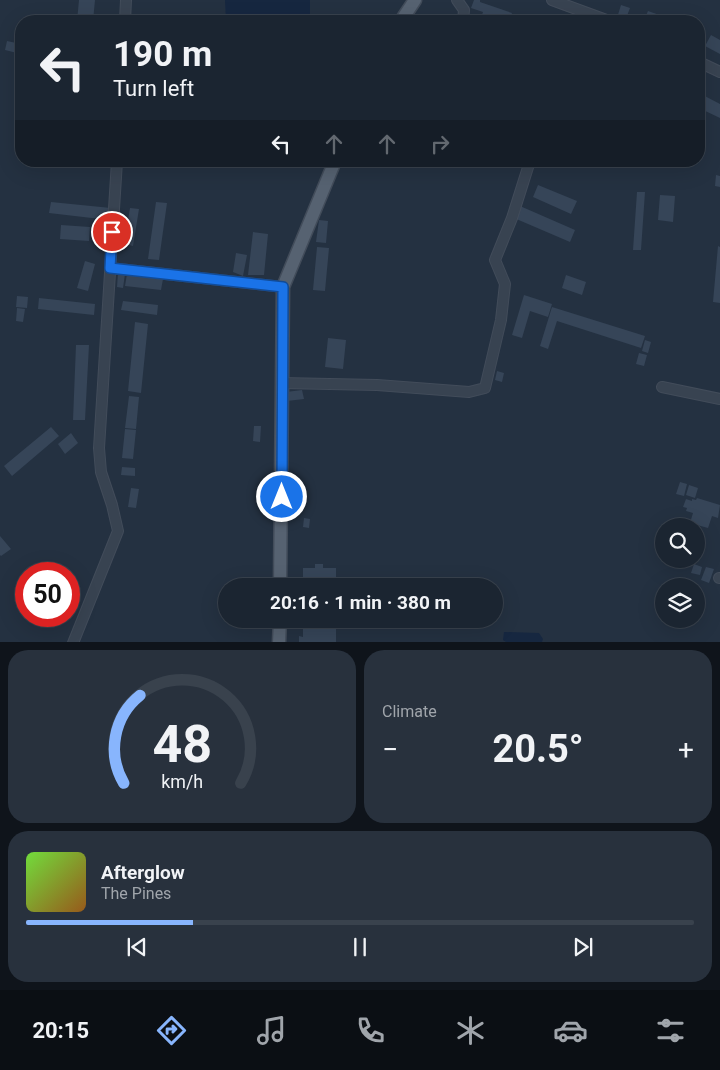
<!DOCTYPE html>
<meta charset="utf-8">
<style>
body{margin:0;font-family:Roboto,sans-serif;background:#28313d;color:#f1f3f6;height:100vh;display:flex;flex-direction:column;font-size:19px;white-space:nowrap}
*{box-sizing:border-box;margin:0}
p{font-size:16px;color:#a0a5ab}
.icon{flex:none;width:28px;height:28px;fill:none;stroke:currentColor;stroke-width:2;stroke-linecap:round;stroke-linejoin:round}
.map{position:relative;height:642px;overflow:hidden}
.details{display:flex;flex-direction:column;gap:8px;padding:8px;background:#0f141b;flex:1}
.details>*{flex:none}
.banner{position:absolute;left:15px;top:15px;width:690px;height:152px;border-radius:20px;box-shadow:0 5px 20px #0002,0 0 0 1px #39424d;background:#1b2531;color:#f1f3f6;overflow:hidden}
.buttons{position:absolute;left:655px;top:518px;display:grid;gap:10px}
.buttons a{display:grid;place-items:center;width:50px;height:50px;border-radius:50%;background:#1b2531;box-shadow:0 5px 20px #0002,0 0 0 1px #39424d;font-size:25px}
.speed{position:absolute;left:15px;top:562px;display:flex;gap:10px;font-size:25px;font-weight:700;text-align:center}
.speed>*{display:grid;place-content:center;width:65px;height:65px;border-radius:50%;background:#1b2531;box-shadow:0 5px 20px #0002,0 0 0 1px #39424d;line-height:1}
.speed .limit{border:8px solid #d22;background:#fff;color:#111}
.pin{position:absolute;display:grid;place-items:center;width:42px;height:42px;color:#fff;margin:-21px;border:2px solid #fff;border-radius:50%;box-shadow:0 1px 5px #0007}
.me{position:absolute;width:55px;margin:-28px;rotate:0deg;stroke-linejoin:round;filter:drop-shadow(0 0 4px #0008)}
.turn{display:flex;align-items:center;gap:18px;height:105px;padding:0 15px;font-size:22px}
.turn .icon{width:65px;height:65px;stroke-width:2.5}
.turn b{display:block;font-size:35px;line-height:42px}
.lanes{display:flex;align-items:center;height:48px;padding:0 15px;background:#0003;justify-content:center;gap:25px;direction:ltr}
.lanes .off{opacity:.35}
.big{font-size:38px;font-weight:700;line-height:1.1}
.details .card{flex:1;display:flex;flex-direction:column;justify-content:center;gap:8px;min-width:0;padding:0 18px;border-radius:20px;background:#28313d}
.details .dial{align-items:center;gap:0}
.dial svg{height:130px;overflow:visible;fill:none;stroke:#39424d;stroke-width:7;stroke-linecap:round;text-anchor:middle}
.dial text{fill:#f1f3f6;stroke:none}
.song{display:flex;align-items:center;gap:15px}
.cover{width:60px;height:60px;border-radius:8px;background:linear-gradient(135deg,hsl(100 70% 55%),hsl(30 70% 35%))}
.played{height:5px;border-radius:2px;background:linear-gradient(90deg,#88b5fd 25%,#39424d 25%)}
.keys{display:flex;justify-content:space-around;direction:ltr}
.heat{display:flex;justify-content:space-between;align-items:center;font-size:28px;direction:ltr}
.details .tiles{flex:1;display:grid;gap:8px;grid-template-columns:1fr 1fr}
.card:last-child{grid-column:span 2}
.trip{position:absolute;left:218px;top:578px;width:285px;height:50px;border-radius:25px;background:#1b2531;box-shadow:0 5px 20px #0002,0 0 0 1px #39424d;font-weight:700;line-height:50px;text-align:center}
.tab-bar{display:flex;height:80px;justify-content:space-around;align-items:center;background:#0b0f14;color:#a0a5ab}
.tab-bar .icon{width:35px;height:35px}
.tab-bar .current{color:#88b5fd}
.tab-bar b{font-size:22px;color:#f1f3f6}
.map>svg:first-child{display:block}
.water{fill:#162740}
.building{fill:#364558}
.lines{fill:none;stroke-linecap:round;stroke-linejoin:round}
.minor-casing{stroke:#424c5a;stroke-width:12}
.major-casing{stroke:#424c5a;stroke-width:15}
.minor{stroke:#384351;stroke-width:10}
.major{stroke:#566271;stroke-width:12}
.route-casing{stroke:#114b97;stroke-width:12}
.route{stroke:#1a73e8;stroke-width:9}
</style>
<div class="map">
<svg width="720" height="643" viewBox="0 0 720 643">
<rect width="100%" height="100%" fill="#243141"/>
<path class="water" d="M225,0H310V21H226Z
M504,632L539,633L543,639L542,642H506L503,640Z"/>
<path class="building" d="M79,0H95L93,21H77Z
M474,0H480V2L512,13L509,21L500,17L498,21H480L483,12L471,8Z
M621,5L630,8L625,21L617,18Z
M648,11L668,18L667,21L644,20Z
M711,35L720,40V54L705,46Z
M7,41L21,44V54L5,50Z
M699,93L720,104V118L699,108Z
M716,175L720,176V187L715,186Z
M538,185L577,201L571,214L533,197Z
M637,192H645L641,250H633Z
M660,195L675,196L673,222L658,220Z
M51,202L111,208L109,220L49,213Z
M156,202L167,203L159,260L148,259Z
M520,206L575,230L570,242L514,218Z
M130,208L139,209L133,246L124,244Z
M319,220L328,221L326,243L316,242Z
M61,225L90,227L89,241L60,239Z
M253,232L268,234L264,275H248Z
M718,246L720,247V303L713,302Z
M317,247L329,248L325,291L313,290Z
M236,253L247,255L243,276L233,272Z
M85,261L95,264L88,291L77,288Z
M118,273L125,274L123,288L117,287Z
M127,274L163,279L161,290L125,286Z
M566,275L586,282L582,295L562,288Z
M524,295L552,304L548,317L530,311L522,338L512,335Z
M17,296L28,297L27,308L16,307Z
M39,298L95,304L94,315L38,309Z
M123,301L158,305L157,315L121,310Z
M552,307L645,336L641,348L557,321L548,349L540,346Z
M17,308L25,309L23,322L16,321Z
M135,322L148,324L141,393L128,391Z
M328,338L346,340L343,369L325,367Z
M645,340L651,342L648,353L642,351Z
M76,345H89L85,420H73Z
M639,353L647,355L644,366L636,364Z
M497,371L504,373L502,382L495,380Z
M302,390L304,399L287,401L286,392Z
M129,396L139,397L136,429L125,428Z
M254,426H261L260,442L253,441Z
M51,427L59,436L12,476L4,466Z
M125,429L136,430L133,459L122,458Z
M71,433L78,443L65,454L58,444Z
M122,467L135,468V476L121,475Z
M680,482L687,484L684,496L676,494Z
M689,485L698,488L695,498L686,495Z
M131,488L139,489L136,508L128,507Z
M697,498L720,505L718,518L712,516L708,528L690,523L693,513L686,511L687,508L683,507L686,499L692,501V499L696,500Z
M304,518L310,519L309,528L303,527Z
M0,536L11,549L1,556L0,555Z
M315,564H323V568H336V586H303V568H315Z
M694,564L702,567L700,575L691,573Z
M706,567L714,569L709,583L701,580Z
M303,619H336V643H299V636L303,637Z"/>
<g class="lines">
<g class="minor-casing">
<path id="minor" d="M457,0L464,10L463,21
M552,0L609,21
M125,21L126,0
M699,62L720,72
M110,268L283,287
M282,383L377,385L469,392L485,388L501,320L505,284L495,260L512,218L530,161
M662,387L720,399
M719,578H720
M73,643L118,531L112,505L101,472L99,448L117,161"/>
</g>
<g class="major-casing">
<path id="major" d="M401,21L415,0
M280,586L283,287L335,161
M279,643L280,619"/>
</g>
<use href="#minor" class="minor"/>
<use href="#major" class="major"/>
</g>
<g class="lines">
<g class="route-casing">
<path id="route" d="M112,232L110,268L283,287L282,497"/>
</g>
<use href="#route" class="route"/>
</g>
</svg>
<div class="buttons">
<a><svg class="icon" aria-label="search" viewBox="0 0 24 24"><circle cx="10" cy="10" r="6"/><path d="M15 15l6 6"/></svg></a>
<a><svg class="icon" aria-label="layers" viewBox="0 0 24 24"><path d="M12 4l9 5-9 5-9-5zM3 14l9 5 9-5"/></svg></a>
</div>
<div class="speed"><div class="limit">50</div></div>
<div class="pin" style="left:112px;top:232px;background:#d93025"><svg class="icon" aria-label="arrive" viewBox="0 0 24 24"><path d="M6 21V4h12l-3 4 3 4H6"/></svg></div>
<svg class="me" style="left:282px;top:497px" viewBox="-20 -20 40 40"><circle r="17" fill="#1a73e8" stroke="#fff" stroke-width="3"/><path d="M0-11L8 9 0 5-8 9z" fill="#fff"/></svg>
<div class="trip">20:16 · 1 min · 380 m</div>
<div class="banner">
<div class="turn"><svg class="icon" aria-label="left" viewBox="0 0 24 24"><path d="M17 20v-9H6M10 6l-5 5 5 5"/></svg><div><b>190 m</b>Turn left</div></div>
<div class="lanes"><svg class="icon" aria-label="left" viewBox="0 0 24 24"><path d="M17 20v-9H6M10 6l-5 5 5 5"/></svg><svg class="icon off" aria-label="ahead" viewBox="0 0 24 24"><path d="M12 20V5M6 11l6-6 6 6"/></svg><svg class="icon off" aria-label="ahead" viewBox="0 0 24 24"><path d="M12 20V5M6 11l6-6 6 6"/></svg><svg class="icon off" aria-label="right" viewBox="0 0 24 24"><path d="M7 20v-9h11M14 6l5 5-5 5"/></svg></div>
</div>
</div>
<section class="details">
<div class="tiles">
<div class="card dial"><svg viewBox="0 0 100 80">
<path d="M14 69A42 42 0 1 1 86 69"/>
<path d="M14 69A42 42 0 0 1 24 15" stroke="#88b5fd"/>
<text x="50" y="56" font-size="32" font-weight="700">48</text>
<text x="50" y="72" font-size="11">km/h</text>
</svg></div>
<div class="card"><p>Climate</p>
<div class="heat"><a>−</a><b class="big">20.5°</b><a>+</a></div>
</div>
<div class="card">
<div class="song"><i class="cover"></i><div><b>Afterglow</b><p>The Pines</p></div></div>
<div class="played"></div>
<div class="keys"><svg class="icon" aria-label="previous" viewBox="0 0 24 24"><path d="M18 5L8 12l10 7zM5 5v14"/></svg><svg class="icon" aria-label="pause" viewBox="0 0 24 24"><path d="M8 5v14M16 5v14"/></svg><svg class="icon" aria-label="next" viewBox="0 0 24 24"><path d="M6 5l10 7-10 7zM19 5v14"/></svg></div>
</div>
</div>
</section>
<nav class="tab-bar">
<b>20:15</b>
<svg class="icon current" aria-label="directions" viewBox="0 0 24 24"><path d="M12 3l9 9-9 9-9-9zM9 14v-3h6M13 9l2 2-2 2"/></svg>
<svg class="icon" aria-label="music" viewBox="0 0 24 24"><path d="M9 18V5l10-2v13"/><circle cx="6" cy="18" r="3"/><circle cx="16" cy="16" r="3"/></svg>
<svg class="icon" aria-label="phone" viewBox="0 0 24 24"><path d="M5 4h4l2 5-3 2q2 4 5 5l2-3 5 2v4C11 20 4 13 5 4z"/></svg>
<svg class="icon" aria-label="climate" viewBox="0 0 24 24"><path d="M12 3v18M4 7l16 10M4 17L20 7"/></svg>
<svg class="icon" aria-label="car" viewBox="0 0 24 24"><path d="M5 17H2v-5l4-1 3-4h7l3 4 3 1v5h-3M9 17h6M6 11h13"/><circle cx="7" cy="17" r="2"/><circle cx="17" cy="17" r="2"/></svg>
<svg class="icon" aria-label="filters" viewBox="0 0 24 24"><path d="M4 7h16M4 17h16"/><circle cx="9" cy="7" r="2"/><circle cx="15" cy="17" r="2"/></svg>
</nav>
